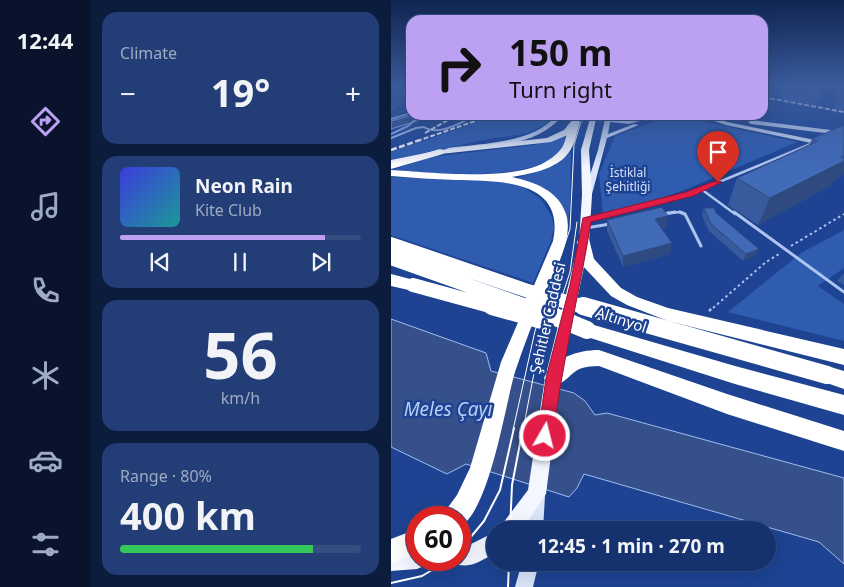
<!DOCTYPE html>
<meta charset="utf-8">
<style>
body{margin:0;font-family:"Noto Sans",sans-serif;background:#233e76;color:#f1f3f6;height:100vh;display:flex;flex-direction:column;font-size:19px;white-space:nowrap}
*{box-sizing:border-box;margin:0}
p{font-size:16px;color:#9eaac2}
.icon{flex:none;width:28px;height:28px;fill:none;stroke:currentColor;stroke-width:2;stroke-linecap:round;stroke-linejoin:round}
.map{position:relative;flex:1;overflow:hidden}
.panel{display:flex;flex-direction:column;gap:12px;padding:12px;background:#0c1c3c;width:301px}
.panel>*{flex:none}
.guide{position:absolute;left:15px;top:15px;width:362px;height:105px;border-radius:15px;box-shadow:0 5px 20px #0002,0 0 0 1px #354d81;background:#bca0f2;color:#111;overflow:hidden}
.speed{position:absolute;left:15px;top:506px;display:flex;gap:10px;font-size:25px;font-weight:700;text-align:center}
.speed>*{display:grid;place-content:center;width:65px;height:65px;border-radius:50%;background:#16326e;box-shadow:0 5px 20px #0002,0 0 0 1px #354d81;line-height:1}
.speed .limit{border:8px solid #d22;background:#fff;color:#111}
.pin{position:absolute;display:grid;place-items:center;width:42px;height:42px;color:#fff;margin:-51px -21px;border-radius:50% 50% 50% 0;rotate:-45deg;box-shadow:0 0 5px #0007}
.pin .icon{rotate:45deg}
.me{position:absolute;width:55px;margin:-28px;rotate:8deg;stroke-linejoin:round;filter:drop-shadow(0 0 4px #0008)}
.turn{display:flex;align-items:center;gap:18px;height:105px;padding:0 20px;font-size:22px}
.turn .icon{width:65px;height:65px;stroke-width:2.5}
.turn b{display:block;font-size:35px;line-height:42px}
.big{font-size:38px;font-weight:700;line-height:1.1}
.panel .card{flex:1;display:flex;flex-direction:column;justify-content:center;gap:8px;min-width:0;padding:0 18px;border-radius:15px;background:#233e76}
.panel .dial{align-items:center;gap:0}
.dial b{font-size:65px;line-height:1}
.song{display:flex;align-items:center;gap:15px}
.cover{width:60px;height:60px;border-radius:8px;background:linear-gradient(135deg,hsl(240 70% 55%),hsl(180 70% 35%))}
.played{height:5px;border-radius:2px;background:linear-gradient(90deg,#bca0f2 85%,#354d81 85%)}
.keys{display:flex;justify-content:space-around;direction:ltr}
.heat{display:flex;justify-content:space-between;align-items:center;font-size:28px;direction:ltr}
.charge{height:8px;border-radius:4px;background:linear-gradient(90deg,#34c759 80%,#354d81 0)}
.trip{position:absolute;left:95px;top:521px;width:290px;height:50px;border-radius:25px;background:#16326e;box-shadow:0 5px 20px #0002,0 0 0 1px #354d81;font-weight:700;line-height:50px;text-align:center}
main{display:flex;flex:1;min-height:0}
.tabs{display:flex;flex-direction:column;width:90px;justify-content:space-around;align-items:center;background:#09142c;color:#9eaac2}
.tabs .icon{width:35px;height:35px}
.tabs .selected{color:#bca0f2}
.tabs b{font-size:22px;color:#f1f3f6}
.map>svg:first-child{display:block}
.green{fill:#305caf}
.water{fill:#35508b;stroke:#a1bdf0}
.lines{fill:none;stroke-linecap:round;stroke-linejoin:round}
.stream{stroke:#a1bdf0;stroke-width:2}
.path-far1{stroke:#adc4ee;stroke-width:2;stroke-dasharray:2.5 3;stroke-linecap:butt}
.path{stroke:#adc4ee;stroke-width:2.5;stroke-dasharray:3 4.5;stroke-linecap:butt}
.lane-far2{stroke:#adc4ee;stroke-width:2}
.lane-far1{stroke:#adc4ee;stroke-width:2.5}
.lane{stroke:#adc4ee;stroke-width:3}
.secondary{fill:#dae5fa;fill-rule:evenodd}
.primary{fill:#f4f7ff;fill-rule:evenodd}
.highway{fill:#fff;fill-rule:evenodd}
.tram-far1{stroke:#fff;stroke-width:1}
.tram{stroke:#fff;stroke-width:2}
.rail-far1{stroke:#fff;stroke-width:2;stroke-dasharray:5 2;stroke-linecap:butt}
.rail{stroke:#fff;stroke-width:2.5;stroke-dasharray:6 2.5;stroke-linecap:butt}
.highway-bridge-far1{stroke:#fff;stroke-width:14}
.highway-bridge{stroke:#fff;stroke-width:18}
.wall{fill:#385b9d}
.shaded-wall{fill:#2e4a80}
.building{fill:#416ab7;stroke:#2e4a80}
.route{fill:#e11d48;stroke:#92132f}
.labels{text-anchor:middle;stroke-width:5;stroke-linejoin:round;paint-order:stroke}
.far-park-label{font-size:12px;fill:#d3e1fa;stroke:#1d4392}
.street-label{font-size:15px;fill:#fff;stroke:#1d4392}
.near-water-label{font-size:19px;font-style:italic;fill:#b9cef5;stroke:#1d4392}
</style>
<main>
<nav class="tabs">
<b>12:44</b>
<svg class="icon selected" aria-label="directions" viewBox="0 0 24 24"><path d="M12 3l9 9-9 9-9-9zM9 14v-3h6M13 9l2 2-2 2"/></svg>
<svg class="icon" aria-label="music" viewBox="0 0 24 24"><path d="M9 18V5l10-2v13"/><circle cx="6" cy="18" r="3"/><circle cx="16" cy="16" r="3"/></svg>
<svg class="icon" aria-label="phone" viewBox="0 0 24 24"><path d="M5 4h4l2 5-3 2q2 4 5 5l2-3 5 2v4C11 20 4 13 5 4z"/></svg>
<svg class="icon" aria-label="climate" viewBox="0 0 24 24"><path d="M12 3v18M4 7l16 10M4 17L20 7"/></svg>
<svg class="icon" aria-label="car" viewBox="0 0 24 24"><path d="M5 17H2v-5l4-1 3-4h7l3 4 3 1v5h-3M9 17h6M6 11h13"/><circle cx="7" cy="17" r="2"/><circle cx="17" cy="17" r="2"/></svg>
<svg class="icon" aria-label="filters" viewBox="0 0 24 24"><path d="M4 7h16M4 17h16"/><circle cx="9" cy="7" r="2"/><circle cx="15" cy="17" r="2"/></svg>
</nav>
<section class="panel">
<div class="card"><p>Climate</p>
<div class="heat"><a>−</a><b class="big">19°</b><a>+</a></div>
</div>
<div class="card">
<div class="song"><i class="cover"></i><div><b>Neon Rain</b><p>Kite Club</p></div></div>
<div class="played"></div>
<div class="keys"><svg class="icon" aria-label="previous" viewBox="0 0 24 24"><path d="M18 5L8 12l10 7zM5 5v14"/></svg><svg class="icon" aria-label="pause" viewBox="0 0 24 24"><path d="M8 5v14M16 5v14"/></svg><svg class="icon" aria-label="next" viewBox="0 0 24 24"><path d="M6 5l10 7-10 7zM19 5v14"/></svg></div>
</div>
<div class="card dial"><b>56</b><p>km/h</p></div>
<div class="card"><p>Range · 80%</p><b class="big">400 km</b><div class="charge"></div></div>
</section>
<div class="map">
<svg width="453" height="587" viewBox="0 0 453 587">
<rect width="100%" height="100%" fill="#1d4392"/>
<path class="green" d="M107,115H161L154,125L134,134L98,139L0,160V152Z
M278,116H288L406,142L296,189L256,203L212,213L208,174L224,136Z
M177,136C175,140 174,147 171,150C140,185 43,172 0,170L40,157L143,145Z
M180,152L179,206L177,222L174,213L126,178L163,166Z
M0,177L100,180L130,186L150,199L161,217L163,228L160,241L142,283L0,235Z
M453,230V268L427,286L453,304V341L337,312L410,253Z"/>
<path class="water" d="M22,115H45L0,129V121Z
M0,319L95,353L100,371L183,393L194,401L204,415L216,413L453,478V564L428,542L193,474L186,488L178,497L75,464L56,474L0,447Z"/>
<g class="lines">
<path class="stream" d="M0,134L17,126L24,120"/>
<path class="path-far1" d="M400,246L453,214
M322,308L375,262L388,254"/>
<path class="path" d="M318,311L323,306"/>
<path class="lane-far2" d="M0,119L20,113
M0,138L25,128L33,127C48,137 72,121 87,115"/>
<path class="lane-far1" d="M310,189L344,214
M221,214L299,194L422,143
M274,214L288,212L293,214"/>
<path class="lane" d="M289,212L294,214L310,246
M343,212L453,292
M271,214L284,212
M196,220L226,212
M195,228L219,224"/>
<path class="secondary" d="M20,92V94L0,95V93Z
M166,115H172C146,148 95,146 57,152L54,150L57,148C93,143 141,144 166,115Z
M215,115H221L220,119L238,120L259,115H269L238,124L219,122L217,134L243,124L248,125L216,138L201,194L197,196L193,194L207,150Z
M316,115L336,122L424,140L434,133L360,124L357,122L360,120L440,130H453V134H441L425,144L335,125L314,118V116Z
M146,488L151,491L154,496L152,530H136L138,496L141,491Z
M131,562H148L142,587H124Z"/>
<path class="primary" d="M185,115H191L179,134L160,142L49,154L0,166V160L49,150L156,138L173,130Z
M200,115H206L198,150L201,195L198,242L170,378L155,494L131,530H109L112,523L137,490L154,378L188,242L191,195L190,150Z
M104,532V553C90,561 77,570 62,563L60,560H69V546L80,544Z
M26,549V560H36L33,566L26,569L0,571V551Z"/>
<path class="highway" d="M185,119L189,122C186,131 185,140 180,149C169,169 142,173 121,177C143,182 167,190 175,214C183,239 163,271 154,293C143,319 133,345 124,372C114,406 99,509 69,527V518H51L55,510L66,495L79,468L110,362L162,241C175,179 107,181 65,180C43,179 22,178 0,176V170C39,172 127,183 159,159C162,157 167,153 170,149C177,141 175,123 185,119Z
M49,149L52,150V154L0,169V163Z
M193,238L198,239L203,259L230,288L246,297L277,308L453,349V365L277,321L236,305L220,296L191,265L186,242L188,239Z
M0,274L27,281L29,285L27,289L22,291L0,286Z
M196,323L344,366L453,395V415L344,384L190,335L188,330L190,325Z
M208,350L336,394L453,431V451L336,414L208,366C178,366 184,378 162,387L156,384L153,378C162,358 187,350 208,350Z
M436,366L453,371V389L430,381L427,375L430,369Z
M26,529V553L0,563V539Z"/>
<path class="tram-far1" d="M122,430L144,331L179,229L183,145L192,115
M132,430L144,368L167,309L179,272L186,222"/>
<path class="tram" d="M119,530L121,485L132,428
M69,550L93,521L109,490L123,428
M0,583L31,576L58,560
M117,587L118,562"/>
<path class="rail-far1" d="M372,97L453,112
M34,133L66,115
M26,141L102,115"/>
<path class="rail" d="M0,150L29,140"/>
<path class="highway-bridge-far1" d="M0,244L137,291L197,308
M0,258L141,308
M22,285L106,308"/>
<path class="highway-bridge" d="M101,306L151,320
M138,306L196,330
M192,306L436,375"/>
</g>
<path class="wall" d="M0,85H9L15,97L5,110L0,111Z
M395,85L429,95L424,105L390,99Z
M451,85H453V110L443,109L445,96Z
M453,125V174L443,180L439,186L367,225L337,205L346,178L418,145L421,139Z
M313,208L325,213L368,249L364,256L352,261L318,231L311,216Z
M216,220L275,227L271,228L279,254L232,267L216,231Z
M453,273V285L446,281Z"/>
<path class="shaded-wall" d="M0,85H9L15,97L5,110L0,102Z
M453,156V174L443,180L439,186L367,225L379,198Z
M277,216L275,227L262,230L264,219Z
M281,243L279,254L232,267V256Z
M368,249L364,256L352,261L355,254Z"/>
<path class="building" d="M395,85H431L429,95L393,90Z
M451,85H453V97L450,96Z
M453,125V156L450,157L453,158V161L379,198L346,178L427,141L421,139Z
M271,207L277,216L264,219L281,243L232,256L216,220Z
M313,208H323L325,213L368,249L355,254L320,224Z"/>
<linearGradient id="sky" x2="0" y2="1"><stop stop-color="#102550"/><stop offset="0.51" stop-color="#3a5b9d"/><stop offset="1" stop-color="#3a5b9d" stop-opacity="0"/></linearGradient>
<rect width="453" height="167" fill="url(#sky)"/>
<path class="route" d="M324,181L331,182L302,196L200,222C188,294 171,364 162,436L160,442L154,444L149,442L147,436L155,378L179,285L192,218L295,192Z"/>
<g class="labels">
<g class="far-park-label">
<text x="237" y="177">İstiklal<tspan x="237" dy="14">Şehitliği</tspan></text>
</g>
<g class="street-label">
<text transform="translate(157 318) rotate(-77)" y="5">Şehitler Caddesi</text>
<text transform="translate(230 320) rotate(18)" y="5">Altınyol</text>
</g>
<g class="near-water-label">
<text x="57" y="416">Meles Çayı</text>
</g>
</g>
</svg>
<div class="speed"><div class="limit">60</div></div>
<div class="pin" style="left:327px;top:182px;background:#d93025"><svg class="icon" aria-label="arrive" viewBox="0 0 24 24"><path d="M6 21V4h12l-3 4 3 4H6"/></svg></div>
<svg class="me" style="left:154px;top:436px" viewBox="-20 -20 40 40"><circle r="17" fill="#e11d48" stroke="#fff" stroke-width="3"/><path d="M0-11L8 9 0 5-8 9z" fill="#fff"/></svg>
<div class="trip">12:45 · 1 min · 270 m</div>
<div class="guide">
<div class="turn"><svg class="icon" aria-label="right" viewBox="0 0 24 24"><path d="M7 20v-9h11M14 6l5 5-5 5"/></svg><div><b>150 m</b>Turn right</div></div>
</div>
</div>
</main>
